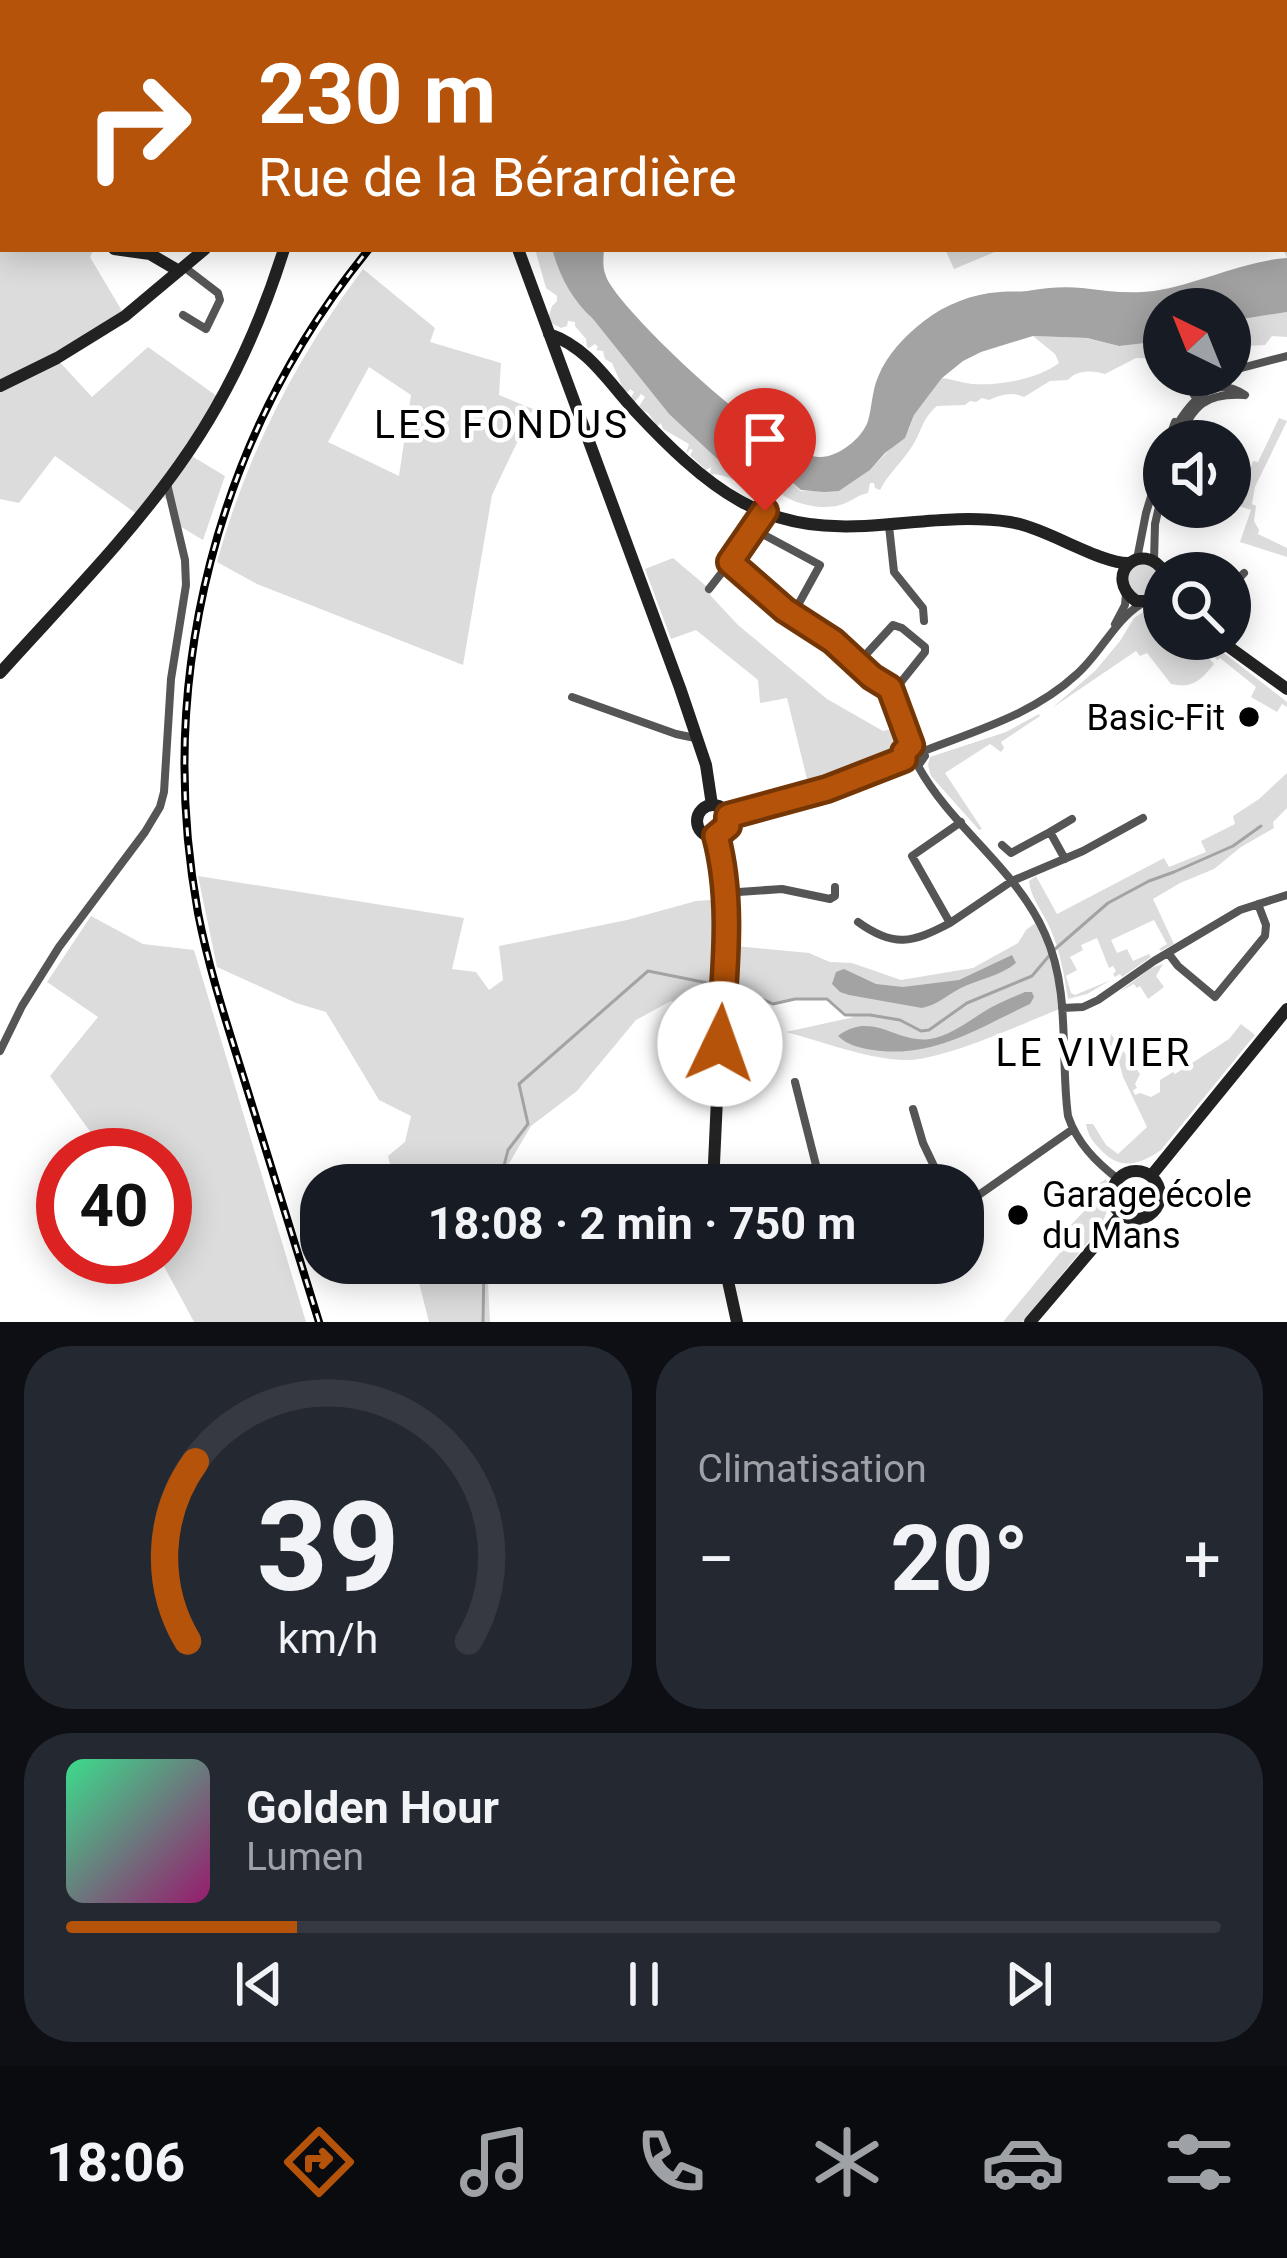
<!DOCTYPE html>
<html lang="fr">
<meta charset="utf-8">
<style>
body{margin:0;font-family:Roboto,sans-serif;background:#242831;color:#f1f3f6;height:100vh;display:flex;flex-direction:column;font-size:45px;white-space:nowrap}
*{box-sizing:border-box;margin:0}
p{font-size:39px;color:#9ea1a6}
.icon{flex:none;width:66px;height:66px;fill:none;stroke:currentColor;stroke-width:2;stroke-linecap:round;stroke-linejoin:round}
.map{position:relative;height:1322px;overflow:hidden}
.drawer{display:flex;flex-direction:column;gap:24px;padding:24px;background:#0d0f14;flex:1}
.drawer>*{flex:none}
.banner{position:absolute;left:0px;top:0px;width:1287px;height:252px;box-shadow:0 6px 30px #0003;background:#b45309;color:#fff;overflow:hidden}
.needle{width:78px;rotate:317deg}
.controls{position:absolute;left:1143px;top:288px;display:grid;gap:24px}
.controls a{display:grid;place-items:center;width:108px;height:108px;border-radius:50%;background:#171b24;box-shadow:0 6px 30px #0003;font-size:60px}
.speed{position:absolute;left:36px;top:1128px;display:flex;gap:24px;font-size:60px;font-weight:700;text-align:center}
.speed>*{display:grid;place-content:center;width:156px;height:156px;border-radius:50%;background:#171b24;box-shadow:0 6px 30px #0003;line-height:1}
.speed .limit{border:18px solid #d22;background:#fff;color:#111}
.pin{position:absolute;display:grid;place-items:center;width:102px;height:102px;color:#fff;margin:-123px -51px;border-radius:50% 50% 50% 0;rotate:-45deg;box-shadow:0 0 12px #0007}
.pin .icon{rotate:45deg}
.me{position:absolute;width:132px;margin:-66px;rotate:3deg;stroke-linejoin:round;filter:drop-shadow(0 0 9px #0008)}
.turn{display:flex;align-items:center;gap:42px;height:252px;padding:0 60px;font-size:54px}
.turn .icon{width:156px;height:156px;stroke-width:2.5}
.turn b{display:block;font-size:84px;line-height:102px}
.big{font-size:90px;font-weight:700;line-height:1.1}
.drawer .tile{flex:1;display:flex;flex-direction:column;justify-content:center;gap:18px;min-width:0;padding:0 42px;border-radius:48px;background:#242831}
.drawer .dial{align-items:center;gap:0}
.dial svg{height:312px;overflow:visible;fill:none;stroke:#363941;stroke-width:7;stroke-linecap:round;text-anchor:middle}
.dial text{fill:#f1f3f6;stroke:none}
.song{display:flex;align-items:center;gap:36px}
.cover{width:144px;height:144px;border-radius:18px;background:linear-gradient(135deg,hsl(150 70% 55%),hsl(320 70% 35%))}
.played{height:12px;border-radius:6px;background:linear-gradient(90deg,#b45309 20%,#363941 20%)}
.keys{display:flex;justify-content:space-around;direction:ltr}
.heat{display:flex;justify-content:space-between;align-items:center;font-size:66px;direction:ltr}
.drawer .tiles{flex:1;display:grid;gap:24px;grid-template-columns:1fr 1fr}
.tile:last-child{grid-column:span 2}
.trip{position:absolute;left:300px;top:1164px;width:684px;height:120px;border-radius:48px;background:#171b24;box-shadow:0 6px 30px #0003;font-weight:700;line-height:120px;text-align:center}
.tabs{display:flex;height:192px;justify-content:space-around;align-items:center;background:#090b0e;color:#9ea1a6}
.tabs .icon{width:84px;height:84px}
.tabs .selected{color:#b45309}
.tabs b{font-size:54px;color:#f1f3f6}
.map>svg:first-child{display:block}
.green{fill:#dcdcdc;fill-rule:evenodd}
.water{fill:#a3a3a3}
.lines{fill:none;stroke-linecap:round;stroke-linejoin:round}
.stream{stroke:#a3a3a3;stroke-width:3}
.street{stroke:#555;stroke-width:8}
.secondary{stroke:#222;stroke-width:12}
.rail-casing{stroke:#000;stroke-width:8}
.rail{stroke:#fff;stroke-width:3;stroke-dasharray:9;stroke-linecap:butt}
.route-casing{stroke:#753606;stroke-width:30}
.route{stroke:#b45309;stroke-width:21}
.poi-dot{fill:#000;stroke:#fff;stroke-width:4.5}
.labels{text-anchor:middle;stroke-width:9;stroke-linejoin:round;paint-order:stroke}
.poi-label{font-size:36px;fill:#000;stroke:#fff;text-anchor:end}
.neighbourhood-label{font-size:39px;letter-spacing:3px;fill:#000;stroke:#fff}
</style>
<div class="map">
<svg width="1287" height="1322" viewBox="0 0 1287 1322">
<rect width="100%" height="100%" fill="#fff"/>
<path class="green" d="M700,0H912L906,3H695Z
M1160,0H1287V258L1283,249L1284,3H1162Z
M0,179H3V249H94L90,257L125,316L57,359L92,397L148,347L221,399L190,455L225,476L203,540L173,522L168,500L162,497L144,519L55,456L19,503L0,499Z
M535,249H552C561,276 572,301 593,319L669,414L726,466L753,477L773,476L789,481L801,491H839L870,470L909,429L914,415L942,378C952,379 962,383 972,384C999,386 1038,379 1059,363L1055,354L1033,336L1086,338L1119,346L1164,341V359L1136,358L1105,374C1093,370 1076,370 1068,380L1050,381L1024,397C1012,391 1000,395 989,400L982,398L976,402L970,401L965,405L937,406C922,418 921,434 911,448C901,463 888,474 880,490L875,488L874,483H870L868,493C857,495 851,502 840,505C820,511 787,503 773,487L769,488L767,492L770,494L762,501C747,489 733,474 710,474L711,467L706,470L690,455L693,450L690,449L686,454L689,444L663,429L661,423L657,426L648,413L638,408L645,397L641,394L634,403L630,399L634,392L630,389L628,392L624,391L612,363L605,359L603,351L596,350L598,347L595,344L589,348L587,347L586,339L575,326V322L568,321L567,326L561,328L547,321L552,306L557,301V296L546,288Z
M945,249H1002L954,269Z
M363,269L435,328L430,342L501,363L499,395L533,409L492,495L463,665L257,584L217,562C247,454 296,358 363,269ZM369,367L411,395L399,476L328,442Z
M1287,312V337L1272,336L1265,345L1230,347V321Z
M1279,418L1287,421L1255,487L1252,504L1256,506L1254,521L1259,530L1258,534L1287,548V557L1240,542L1251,510L1236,505L1253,461L1258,462Z
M673,558L712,591L710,595L738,625L827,699L883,731L899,727C903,737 905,742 898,751L809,787L787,698L760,703L758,680L696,630L671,639L645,569Z
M1128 580a17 17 0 1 1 34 0a17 17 0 1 1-34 0Z
M1148,609L1164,611V639H1193L1214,664C1201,680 1193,689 1171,684L1147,653L1140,656L1136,651L1052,708L1095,671L1120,641L1134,618Z
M1199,639H1206L1287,702V707L1282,704L1277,712L1251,697L1256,687L1220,658L1217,660Z
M1039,714L1040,716L1001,742L1004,748L1001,752L990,744L945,773L982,829L979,830L931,776L928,765L930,757L1006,732Z
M1287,773V808L1273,822L1274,828L1241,847L1214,869L1180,883L1153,899L1174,944L1161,951L1159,949L1167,944L1154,920L1111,940L1117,953L1127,949L1133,961L1149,954L1151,957L1122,977L1120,974L1115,977L1113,974L1116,971L1113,966L1109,968L1097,938L1081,945L1083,950L1070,957L1077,970L1066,976L1071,993L1075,995L1111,980L1087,994L1068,999C1064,974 1060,951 1050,928C1043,912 1031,899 1029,881L1036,876L1057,914L1164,858L1169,867L1206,852L1201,841L1235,824L1233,816L1259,799Z
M198,876L464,918L452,969L476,972L489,990L503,980L499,946L627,920L696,901L724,899L725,945L809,953L830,962L852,963L901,980L973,968L1018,943L1026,930L1038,921L1044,931L1062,1008C1024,1023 940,1062 903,1060C864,1058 824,1042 786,1032L854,1017L845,1015L827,999H795L773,1004L733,986L724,985L718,1002L713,1033L684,1020V1006L671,1001L636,1020L577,1091L531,1126L504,1172L501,1185H395L388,1156L405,1142L411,1116L379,1100L326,1012L296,1003L217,967Z
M91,916L143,944L194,950L306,1322H194L159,1257H165V1155H103L89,1130L50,1076L98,1017L47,982Z
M1163,964L1156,976L1164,987L1148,999L1140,986L1137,988L1134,984L1119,992L1151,968Z
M1241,1024L1255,1035L1161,1150C1140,1165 1119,1171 1100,1149C1092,1141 1088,1135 1086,1124H1093L1106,1145L1118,1154L1147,1127L1123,1077L1118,1058L1107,1059L1111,1034L1140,1074L1135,1084L1137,1088L1133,1090L1135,1095L1140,1093L1151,1097L1160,1092V1080L1173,1072L1175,1074L1229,1039Z
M1106,1179C1113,1198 1108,1214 1098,1230L1023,1322H1003L1073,1237L1068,1228L1090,1205L1086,1199L1093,1196L1094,1187Z
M414,1263H487L490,1322H429Z"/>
<path class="water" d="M552,249H604C603,263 602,271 610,284C634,323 773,456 819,457C837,458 862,439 868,421C872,407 872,391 878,377C887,354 905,336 924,321C946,304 972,294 1000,292C1009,291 1018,292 1027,291C1045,288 1063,286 1082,288C1107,291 1128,294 1154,291C1199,284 1242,261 1287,258V312L1230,321V309H1164V341L1119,346L1087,338L1033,336L981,352L963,361L942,378L914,415L905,438L885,453L870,470L839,491L824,492L801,490L789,480L773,476L754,477L724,465L669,414L593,319C572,300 560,277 552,249Z
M1012,955L1016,963C999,977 978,979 959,989C946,996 937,1005 922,1008L849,995L840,992L832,984L836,972L844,969L876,984L903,987L959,980Z
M1025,992H1032L1034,997L1030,1004C978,1028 933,1059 873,1050C860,1048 847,1045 838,1036C873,1010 896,1044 930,1039C951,1036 971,1019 990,1008C1001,1002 1013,997 1025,992Z"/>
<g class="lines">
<path class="stream" d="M733,986L773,1004L795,999H827L845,1015H870L900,1020L921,1031L929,1030L967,1003L1032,976L1054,950L1108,903L1149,881L1174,872L1233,846L1261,826
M499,1185L508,1150L528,1124L519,1084L648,971L713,984
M483,1322L484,1263"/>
<path class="street" d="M334,3L337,0
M183,315L206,329L220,300L218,293L184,267
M1230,371L1287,356
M1194,395L1221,375
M1175,428C1190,402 1214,373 1245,395
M1168,441L1175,422
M1178,441C1193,405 1205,393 1244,395
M889,526L894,572L923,608L924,621
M755,530L820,565L793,614
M1137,559L1146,513L1164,454
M1154,560L1155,524L1164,485
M730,562L785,609L833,641L872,677L890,688L911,745
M1230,588L1244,573
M709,589L755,530L764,512
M1115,624L1125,605L1126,594
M859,662L893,625L902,628L925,647V652L893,692
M572,697L676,734L695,738
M924,751C978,730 1034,714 1077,674C1100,654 1115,620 1141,604
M904,759L905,749L911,745H918L925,756L918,766
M918,766C952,828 1016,868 1045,934C1071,991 1060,1056 1068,1116C1077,1143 1096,1162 1118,1179
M728,816L827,789L904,759
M961,822L912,856L950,923L1012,881L1083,851L1143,818
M1050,832L1072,819
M1002,845L1011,853L1050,832L1065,859
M724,893L782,889L830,899L835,896V887
M858,922C894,948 912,943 950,923
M1168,953L1178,966L1215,997L1265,936L1266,925L1258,904
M1062,1008L1083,1007L1098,1000L1154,961L1240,910L1287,895
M0,1051L22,1006L59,947L145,832L160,807L164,792L171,679L186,585L185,560L167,484
M795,1082L821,1185
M913,1109L923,1143L943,1185
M963,1206L1073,1129
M728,1274L764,1263"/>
<path class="secondary" d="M10,3V0
M494,3L498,0
M114,249L150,254L179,271
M518,249L680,688L706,765L712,805
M549,334C589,348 608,382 636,412C666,444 702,480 740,501C832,552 917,508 1010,522C1047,528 1102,565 1130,563
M0,386L57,358L125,316L205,249
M1164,591L1153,601H1136C1101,576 1142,537 1165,573
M1218,639L1287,689
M0,673C61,605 127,539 180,464C227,398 260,326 284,249
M697 821a16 16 0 1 1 32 0a16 16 0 1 1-32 0Z
M1112 1195a24 24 0 1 1 48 0a24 24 0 1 1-48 0Z
M1151,1176L1287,1009
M713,1185L725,926L722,858L716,836
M724,1263L737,1322
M1030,1322L1121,1215"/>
<g class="rail-casing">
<path id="rail" d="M638,3L642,0
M319,1322C294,1241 269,1160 244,1079C227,1024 209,970 198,913C155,677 217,435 369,249"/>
</g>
<use href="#rail" class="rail"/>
</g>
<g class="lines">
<g class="route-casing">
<path id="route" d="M720,1044C724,977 734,902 716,836L728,826V816L827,789L904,759V752L911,745L890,688L872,677L833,641L785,610L730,562L765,511"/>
</g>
<use href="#route" class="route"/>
</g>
<g class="poi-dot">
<circle cx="1249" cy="717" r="12"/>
<circle cx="1018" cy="1215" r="12"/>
</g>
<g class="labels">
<g class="poi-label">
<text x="1225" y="730">Basic-Fit</text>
<text x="1042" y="1207" text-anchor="start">Garage école<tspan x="1042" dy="41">du Mans</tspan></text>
</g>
<g class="neighbourhood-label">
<text x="502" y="438">LES FONDUS</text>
<text x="1094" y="1066">LE VIVIER</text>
</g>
</g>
</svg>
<div class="controls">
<a><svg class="needle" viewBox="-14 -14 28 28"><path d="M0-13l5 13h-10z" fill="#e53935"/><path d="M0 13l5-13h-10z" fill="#9ea1a6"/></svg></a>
<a><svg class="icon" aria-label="sound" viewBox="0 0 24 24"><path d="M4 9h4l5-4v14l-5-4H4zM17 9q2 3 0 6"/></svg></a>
<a><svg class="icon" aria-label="search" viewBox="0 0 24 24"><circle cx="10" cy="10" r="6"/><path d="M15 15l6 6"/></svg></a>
</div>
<div class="speed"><div class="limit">40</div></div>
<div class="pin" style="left:765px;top:511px;background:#d93025"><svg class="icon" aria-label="arrive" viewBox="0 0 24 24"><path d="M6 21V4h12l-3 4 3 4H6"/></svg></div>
<svg class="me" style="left:720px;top:1044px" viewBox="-20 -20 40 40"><circle r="19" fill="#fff"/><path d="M0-13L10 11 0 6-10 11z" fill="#b45309"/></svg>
<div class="trip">18:08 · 2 min · 750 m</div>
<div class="banner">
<div class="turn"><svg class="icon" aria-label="right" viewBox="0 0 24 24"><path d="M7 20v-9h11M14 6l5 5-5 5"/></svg><div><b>230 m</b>Rue de la Bérardière</div></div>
</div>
</div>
<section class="drawer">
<div class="tiles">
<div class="tile dial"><svg viewBox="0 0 100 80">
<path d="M14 69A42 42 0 1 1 86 69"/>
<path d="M14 69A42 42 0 0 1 16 23" stroke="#b45309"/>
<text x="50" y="56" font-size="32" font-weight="700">39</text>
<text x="50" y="72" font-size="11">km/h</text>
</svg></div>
<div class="tile"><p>Climatisation</p>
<div class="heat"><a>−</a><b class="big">20°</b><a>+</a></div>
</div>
<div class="tile">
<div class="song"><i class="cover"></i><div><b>Golden Hour</b><p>Lumen</p></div></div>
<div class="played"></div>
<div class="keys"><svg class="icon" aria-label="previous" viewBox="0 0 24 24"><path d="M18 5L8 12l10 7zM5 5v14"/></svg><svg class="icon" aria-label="pause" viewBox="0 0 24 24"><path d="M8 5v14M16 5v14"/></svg><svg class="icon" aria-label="next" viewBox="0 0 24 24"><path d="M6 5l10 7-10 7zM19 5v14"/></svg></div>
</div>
</div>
</section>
<nav class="tabs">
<b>18:06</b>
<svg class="icon selected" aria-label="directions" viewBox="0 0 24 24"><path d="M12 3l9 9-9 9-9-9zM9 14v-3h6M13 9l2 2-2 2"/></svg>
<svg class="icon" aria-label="music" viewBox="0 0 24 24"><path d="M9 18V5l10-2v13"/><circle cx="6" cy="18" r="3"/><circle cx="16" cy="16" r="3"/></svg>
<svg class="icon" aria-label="phone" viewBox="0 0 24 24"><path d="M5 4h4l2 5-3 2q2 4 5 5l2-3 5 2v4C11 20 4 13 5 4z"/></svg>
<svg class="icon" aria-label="climate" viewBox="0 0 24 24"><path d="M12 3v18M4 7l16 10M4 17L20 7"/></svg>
<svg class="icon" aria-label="car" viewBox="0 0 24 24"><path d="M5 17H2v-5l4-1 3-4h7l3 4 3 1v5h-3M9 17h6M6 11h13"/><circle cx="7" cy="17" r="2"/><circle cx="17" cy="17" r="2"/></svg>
<svg class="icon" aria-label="filters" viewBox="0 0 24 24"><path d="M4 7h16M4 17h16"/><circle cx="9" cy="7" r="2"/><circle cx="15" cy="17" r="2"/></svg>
</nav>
